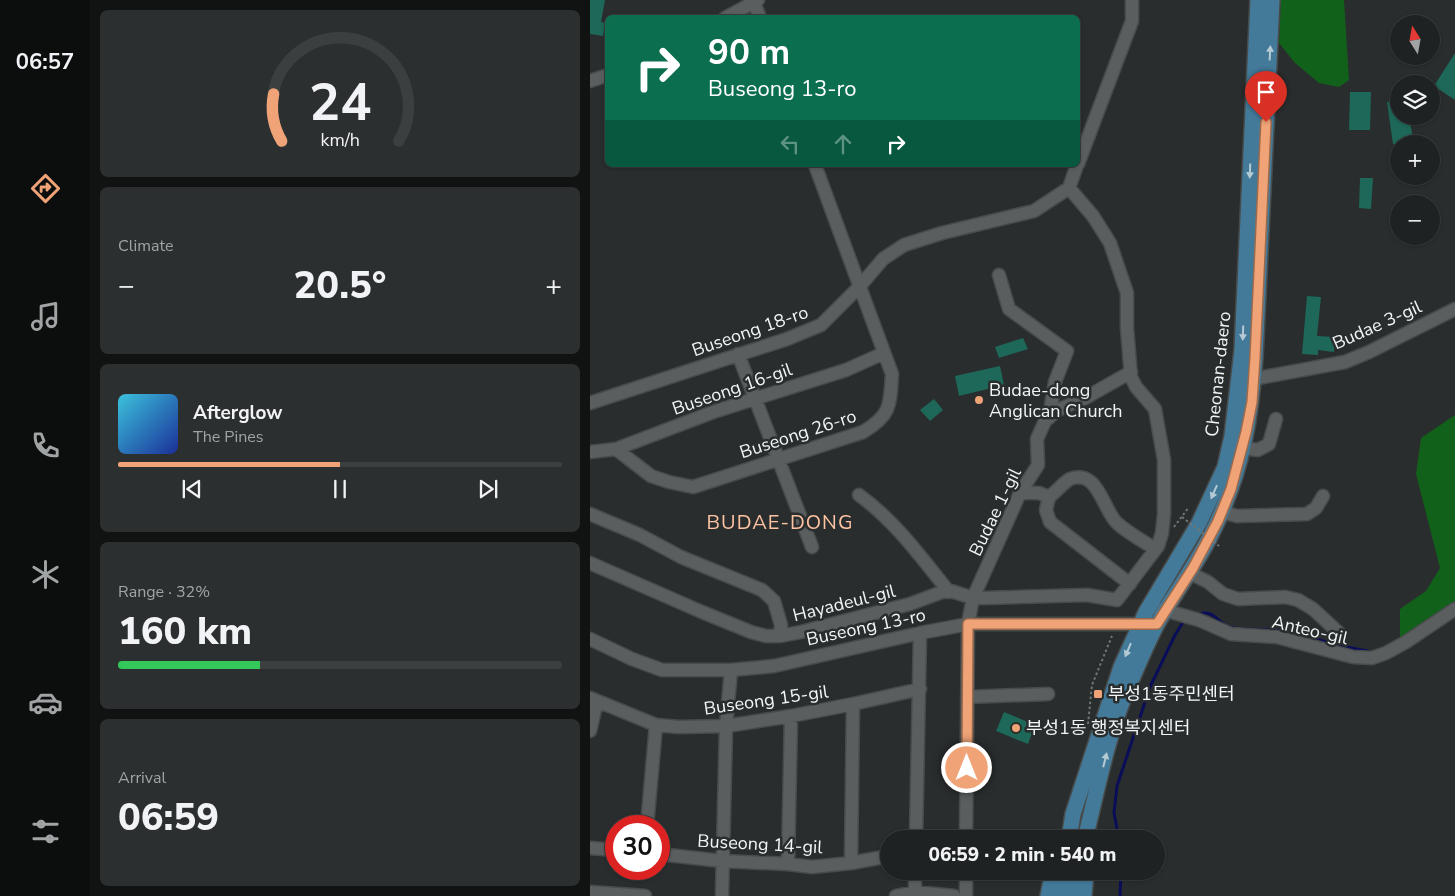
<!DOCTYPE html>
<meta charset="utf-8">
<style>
body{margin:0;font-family:"Nunito Sans","Noto Sans KR",sans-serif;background:#2c2f2f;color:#f1f3f6;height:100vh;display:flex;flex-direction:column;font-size:19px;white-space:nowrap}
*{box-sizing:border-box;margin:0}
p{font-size:16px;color:#a1a4a5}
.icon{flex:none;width:28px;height:28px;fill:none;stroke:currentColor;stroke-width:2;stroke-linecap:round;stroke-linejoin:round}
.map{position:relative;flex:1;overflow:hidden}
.side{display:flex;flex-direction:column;gap:10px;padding:10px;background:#111313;width:500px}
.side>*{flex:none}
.guide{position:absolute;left:15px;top:15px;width:475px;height:152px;border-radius:8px;box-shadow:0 1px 4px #0004,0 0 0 1px #3c3f40;background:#0b6e4f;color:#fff;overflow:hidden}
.needle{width:32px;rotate:349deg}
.controls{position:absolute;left:800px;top:15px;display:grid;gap:10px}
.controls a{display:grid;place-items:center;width:50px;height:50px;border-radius:50%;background:#1f2222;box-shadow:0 1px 4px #0004,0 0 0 1px #3c3f40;font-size:25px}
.speed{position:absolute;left:15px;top:815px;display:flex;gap:10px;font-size:25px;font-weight:700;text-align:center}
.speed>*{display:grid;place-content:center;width:65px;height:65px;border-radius:50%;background:#1f2222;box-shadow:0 1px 4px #0004,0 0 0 1px #3c3f40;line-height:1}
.speed .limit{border:8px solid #d22;background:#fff;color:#111}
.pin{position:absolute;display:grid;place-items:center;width:42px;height:42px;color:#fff;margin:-51px -21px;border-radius:50% 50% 50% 0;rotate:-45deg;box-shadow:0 0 5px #0007}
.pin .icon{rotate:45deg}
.me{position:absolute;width:55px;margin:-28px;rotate:0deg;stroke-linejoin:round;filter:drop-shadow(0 0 4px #0008)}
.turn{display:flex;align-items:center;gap:18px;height:105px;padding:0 20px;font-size:22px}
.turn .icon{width:65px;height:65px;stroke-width:2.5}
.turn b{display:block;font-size:35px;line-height:42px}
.lanes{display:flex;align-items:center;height:48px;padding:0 20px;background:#0003;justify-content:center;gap:25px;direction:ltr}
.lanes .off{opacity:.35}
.big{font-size:38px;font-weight:800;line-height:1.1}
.side .tile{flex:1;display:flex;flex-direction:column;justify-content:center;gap:8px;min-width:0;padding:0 18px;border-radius:8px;background:#2c2f2f}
.side .dial{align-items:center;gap:0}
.dial svg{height:130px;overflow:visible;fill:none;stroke:#3c3f40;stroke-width:7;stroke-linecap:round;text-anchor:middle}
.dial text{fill:#f1f3f6;stroke:none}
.song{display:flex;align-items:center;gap:15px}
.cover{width:60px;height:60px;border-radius:8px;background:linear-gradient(135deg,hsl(190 70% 55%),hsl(230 70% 35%))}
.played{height:5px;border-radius:2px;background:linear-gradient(90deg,#efa377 50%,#3c3f40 50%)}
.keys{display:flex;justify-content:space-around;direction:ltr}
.heat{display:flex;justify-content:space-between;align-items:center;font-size:28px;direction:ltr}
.charge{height:8px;border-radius:4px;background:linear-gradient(90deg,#34c759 32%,#3c3f40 0)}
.trip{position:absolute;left:290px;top:830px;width:285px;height:50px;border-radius:25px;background:#1f2222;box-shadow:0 1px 4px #0004,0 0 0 1px #3c3f40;font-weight:800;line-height:50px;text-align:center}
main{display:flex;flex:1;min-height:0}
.dock{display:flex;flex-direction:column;width:90px;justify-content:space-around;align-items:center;background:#0c0e0e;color:#a1a4a5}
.dock .icon{width:35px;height:35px}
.dock .current{color:#efa377}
.dock b{font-size:22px;color:#f1f3f6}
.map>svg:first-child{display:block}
.forest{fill:#12611b}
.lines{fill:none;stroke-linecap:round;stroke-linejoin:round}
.stream{stroke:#0a0d57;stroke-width:3}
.building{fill:#1d6858}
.minor-casing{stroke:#484b4b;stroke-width:15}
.major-casing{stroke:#484b4b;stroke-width:18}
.path{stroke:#727575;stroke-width:2;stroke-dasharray:2.5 2.5;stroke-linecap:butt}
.minor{stroke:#5a5e5f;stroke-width:12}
.major{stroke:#437a99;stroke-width:15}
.path-bridge{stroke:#727575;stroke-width:2;stroke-dasharray:2.5 2.5;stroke-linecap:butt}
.oneway{fill:#b5cad5}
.route-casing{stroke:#9b6a4d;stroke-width:12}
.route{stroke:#efa377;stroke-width:9}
.poi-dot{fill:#efa377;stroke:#292d2d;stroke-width:2}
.labels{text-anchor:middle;stroke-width:5;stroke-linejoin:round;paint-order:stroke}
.street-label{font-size:18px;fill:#f2f5f5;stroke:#292d2d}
.poi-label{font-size:18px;fill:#f2f5f5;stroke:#292d2d;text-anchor:start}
.quarter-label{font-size:20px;letter-spacing:1px;fill:#fec3a3;stroke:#292d2d}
</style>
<main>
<nav class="dock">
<b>06:57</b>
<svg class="icon current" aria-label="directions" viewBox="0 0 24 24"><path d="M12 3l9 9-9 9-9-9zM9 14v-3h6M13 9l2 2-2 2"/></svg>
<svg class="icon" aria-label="music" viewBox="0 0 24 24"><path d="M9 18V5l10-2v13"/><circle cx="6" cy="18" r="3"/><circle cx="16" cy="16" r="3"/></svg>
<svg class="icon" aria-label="phone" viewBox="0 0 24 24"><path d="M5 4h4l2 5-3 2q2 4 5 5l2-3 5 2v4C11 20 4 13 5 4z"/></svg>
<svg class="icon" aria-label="climate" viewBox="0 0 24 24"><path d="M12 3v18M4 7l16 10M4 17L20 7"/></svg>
<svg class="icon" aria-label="car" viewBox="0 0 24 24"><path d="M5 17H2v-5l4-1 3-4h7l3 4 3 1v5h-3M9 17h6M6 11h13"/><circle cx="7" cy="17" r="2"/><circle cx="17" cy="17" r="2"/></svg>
<svg class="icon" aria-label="filters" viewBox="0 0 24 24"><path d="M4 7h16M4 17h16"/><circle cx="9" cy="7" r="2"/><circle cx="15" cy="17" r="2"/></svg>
</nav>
<section class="side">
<div class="tile dial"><svg viewBox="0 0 100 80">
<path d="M14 69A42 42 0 1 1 86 69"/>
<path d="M14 69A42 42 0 0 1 9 40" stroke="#efa377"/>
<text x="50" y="56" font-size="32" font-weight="700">24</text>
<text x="50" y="72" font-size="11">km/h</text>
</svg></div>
<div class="tile"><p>Climate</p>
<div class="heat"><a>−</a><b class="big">20.5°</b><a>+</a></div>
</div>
<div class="tile">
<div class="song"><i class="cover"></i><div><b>Afterglow</b><p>The Pines</p></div></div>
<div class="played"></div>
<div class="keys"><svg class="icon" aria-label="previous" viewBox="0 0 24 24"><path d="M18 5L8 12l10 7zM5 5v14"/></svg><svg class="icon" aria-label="pause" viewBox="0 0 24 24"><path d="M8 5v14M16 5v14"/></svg><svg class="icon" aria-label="next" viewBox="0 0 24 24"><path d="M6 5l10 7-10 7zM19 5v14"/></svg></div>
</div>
<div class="tile"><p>Range · 32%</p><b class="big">160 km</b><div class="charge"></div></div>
<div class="tile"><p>Arrival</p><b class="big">06:59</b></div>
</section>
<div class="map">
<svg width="865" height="896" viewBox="0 0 865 896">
<rect width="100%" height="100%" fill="#292d2d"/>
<path class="forest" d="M691,0H754L759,80L749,87L729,83L705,63L689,43Z
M865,415V613L810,640V609L836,591L850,568L826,474L831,438Z"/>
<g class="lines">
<path class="stream" d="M606,615C625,608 625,622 640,627C653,631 676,628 690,631C720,636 748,647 778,651
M529,839L524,813L527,786L560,687L585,635L595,619
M530,896L531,871"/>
</g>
<path class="building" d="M0,0H15L11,22L15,23L13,36L0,34Z
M865,53V100L844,86Z
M760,92H781L780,130H759Z
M809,100V116H819L824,144H803L797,102Z
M770,178H783L781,209L769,208Z
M717,296L731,297L727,336L745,337L744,352L728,350V355L712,354Z
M433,338L438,349L409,358L405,347Z
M410,366L414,385L369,396L365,376Z
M344,399L353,410L340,421L330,410Z
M414,712L445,725L438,744L406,731Z"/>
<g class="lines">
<g class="minor-casing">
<path id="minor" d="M163,0L170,18
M135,18L168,0
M0,81L18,75
M488,164L542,21V0
M409,275L419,309L477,351L465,382L459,418
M148,354L222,547
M663,379L755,362L779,352L865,309
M0,403L197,339L231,325L270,286L293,259L314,245L352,233L444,211L479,188L487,165
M653,448L668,450L679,444L686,419
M26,449L61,476L79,482L103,487L273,432C301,415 300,406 302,374L225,165
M0,452L26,449L126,411L256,370L294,353
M430,493H449L459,497L456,510L460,522L540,584
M269,495C305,521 331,557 359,592
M459,497C465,493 474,482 480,479C508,468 513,510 527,523C538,533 553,541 565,549
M632,512L647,516L717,514L726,508L733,496
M0,514L50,535L91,557L172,590L184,601L191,625L190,636
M0,563L112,612L161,632L176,636H190L211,632L320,604L352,592L361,591L383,598H394L497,595L527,600L568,546L572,533L574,514V460L565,409L546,387L541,377L537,328V293L520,243L503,216L479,188
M600,573L618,582L633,594L648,599L695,597L708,600L723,609L749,633
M567,608L609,620L641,634L687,637L763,657L782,658L796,653L816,642L865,609
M0,639L42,659L72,670H141L184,666L330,633L378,624H559
M377,697L458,694
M0,698L66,725L89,727L136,726L201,716L263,704L330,689
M0,731L7,701
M57,826L66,725
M326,839L330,633
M376,839L378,624L383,598L430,493L448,465L447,439L455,421L468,410L495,398L541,372
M0,848L26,850
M69,854L132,861L198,864L222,867L261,863L299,856
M261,863L263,704
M198,864L201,716
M0,892L55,896
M325,892V871
M132,896L136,726L141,670
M306,896L325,892L364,896
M376,896V871"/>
</g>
<g class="major-casing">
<path id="major" d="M479,839L483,814L531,667L556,612L609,523L635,467L642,436L652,350L668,0
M495,839C508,787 518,732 540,683C549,663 557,643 567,624C587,589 612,557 628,520C653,466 661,416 665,358L682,0
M458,896L463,871
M470,896L473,871
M482,896L486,871
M494,896L496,871"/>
</g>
<path class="path" d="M584,527L599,507
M498,724L502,685L522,636"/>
<use href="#minor" class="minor"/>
<use href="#major" class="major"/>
<path class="path-bridge" d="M592,517L629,546"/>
</g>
<defs><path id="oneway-solid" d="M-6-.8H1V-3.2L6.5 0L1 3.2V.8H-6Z" transform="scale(1.25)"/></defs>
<g class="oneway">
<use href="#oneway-solid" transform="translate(680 53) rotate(-87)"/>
<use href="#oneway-solid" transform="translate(660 171) rotate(92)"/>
<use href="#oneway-solid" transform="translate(653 333) rotate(92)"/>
<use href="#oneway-solid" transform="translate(624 492) rotate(114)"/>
<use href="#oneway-solid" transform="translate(538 650) rotate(113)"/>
<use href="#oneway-solid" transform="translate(515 760) rotate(-76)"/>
</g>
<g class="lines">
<g class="route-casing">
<path id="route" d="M377,768L378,624H567L603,568L628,521L641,489L656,432L662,402L665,358L676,122"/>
</g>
<use href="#route" class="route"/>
</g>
<g class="poi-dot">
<circle cx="389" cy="400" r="5"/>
<rect x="503" y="689" width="10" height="10" rx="2.5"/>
<circle cx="426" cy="728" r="5"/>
</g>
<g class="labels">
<g class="street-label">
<text transform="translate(787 325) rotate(-24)" y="6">Budae 3-gil</text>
<text transform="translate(160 331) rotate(-19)" y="6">Buseong 18-ro</text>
<text transform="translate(628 374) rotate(-84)" y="6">Cheonan-daero</text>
<text transform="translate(142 389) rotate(-19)" y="6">Buseong 16-gil</text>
<text transform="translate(208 434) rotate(-18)" y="6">Buseong 26-ro</text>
<text transform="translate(405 512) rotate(-64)" y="6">Budae 1-gil</text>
<text transform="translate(254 603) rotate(-14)" y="6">Hayadeul-gil</text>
<text transform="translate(276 627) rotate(-12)" y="6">Buseong 13-ro</text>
<text transform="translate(720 630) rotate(13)" y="6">Anteo-gil</text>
<text transform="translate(176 700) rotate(-8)" y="6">Buseong 15-gil</text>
<text transform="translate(170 844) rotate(3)" y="6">Buseong 14-gil</text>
</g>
<g class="poi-label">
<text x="399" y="396">Budae-dong<tspan x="399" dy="21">Anglican Church</tspan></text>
<text x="518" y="700">부성1동주민센터</text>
<text x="436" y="734">부성1동 행정복지센터</text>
</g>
<g class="quarter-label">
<text x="190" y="529">BUDAE-DONG</text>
</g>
</g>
</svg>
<div class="controls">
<a><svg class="needle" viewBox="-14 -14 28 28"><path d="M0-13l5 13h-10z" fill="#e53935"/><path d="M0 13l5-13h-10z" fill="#a1a4a5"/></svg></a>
<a><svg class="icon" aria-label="layers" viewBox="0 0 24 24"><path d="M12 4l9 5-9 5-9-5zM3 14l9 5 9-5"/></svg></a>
<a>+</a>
<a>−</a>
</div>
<div class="speed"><div class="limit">30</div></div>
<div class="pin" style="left:676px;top:122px;background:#d93025"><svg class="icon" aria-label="arrive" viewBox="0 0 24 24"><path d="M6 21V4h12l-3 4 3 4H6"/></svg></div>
<svg class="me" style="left:377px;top:768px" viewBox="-20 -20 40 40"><circle r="17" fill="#efa377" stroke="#fff" stroke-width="3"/><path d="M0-11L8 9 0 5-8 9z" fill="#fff"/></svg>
<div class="trip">06:59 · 2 min · 540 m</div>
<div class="guide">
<div class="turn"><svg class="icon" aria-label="right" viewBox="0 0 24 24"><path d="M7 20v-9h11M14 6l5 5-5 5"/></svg><div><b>90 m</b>Buseong 13-ro</div></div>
<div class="lanes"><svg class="icon off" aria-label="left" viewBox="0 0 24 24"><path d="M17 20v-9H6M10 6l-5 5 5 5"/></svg><svg class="icon off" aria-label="ahead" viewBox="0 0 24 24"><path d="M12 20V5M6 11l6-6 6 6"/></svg><svg class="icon" aria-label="right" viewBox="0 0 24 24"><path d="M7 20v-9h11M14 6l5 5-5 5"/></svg></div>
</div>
</div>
</main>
